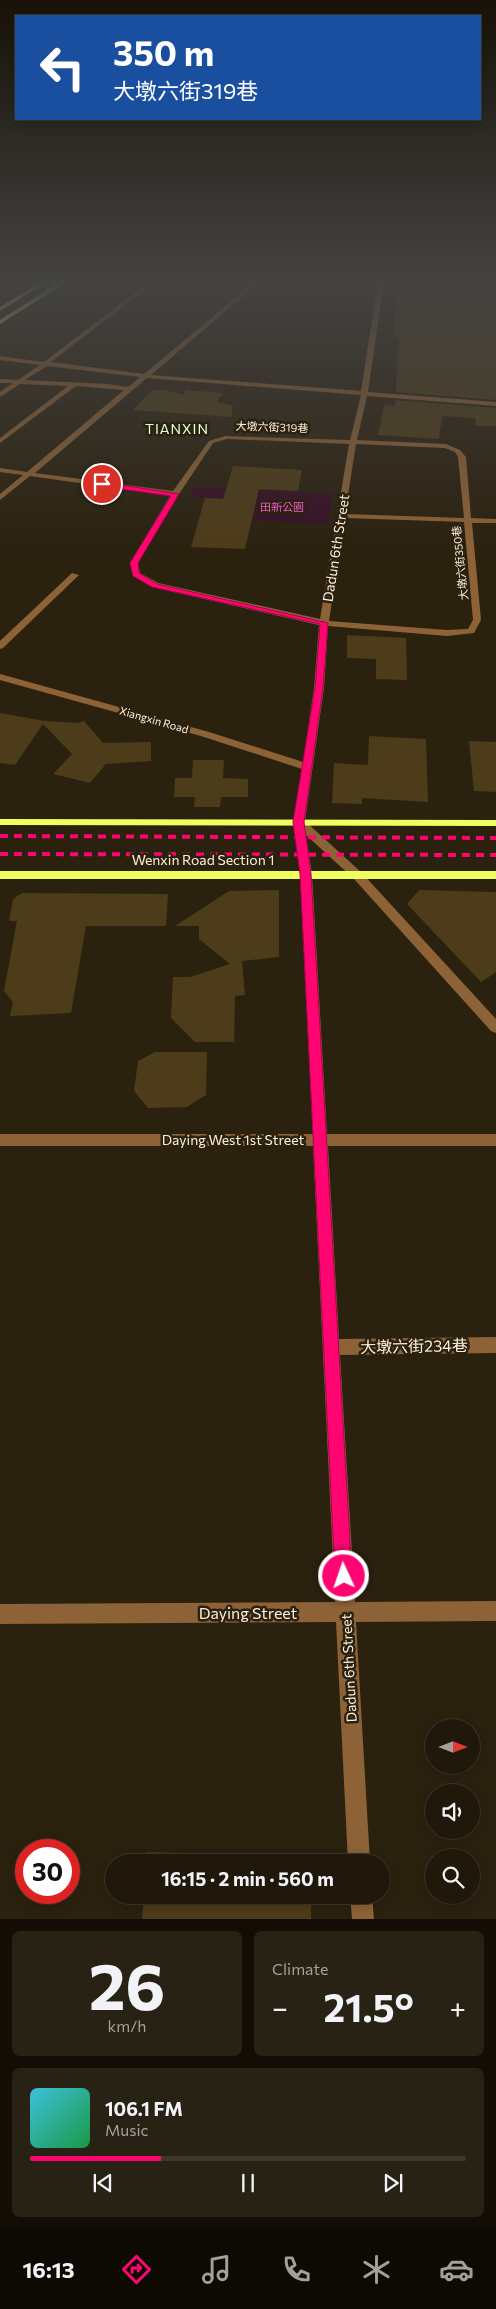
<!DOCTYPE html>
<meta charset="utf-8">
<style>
body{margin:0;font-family:Commissioner,"Noto Sans TC",sans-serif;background:#282214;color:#f1f3f6;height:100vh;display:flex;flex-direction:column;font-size:19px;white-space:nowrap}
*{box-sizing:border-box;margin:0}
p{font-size:16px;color:#a2a09d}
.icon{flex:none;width:28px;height:28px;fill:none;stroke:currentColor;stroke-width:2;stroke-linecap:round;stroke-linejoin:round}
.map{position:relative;height:1919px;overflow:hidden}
.details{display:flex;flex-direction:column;gap:12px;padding:12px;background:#120e06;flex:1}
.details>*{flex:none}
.guide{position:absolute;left:15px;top:15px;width:466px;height:105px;border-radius:0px;box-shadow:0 2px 12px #0003,0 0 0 1px #3d382c;background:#1a4fa0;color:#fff;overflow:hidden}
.needle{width:32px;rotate:90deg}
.fabs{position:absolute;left:425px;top:1719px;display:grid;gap:10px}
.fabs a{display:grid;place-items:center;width:55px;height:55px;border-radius:50%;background:#20190b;box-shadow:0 2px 12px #0003,0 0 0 1px #3d382c;font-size:25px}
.speed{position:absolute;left:15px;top:1839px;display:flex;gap:10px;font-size:25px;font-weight:700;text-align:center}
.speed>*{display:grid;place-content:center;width:65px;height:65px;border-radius:50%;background:#20190b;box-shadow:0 2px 12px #0003,0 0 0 1px #3d382c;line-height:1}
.speed .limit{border:8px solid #d22;background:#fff;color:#111}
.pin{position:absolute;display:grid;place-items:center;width:42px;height:42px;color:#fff;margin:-21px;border:2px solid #fff;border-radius:50%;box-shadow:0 1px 5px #0007}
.me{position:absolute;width:55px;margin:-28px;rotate:357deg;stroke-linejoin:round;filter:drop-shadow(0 0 4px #0008)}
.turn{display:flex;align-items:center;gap:18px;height:105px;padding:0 15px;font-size:22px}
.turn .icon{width:65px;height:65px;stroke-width:2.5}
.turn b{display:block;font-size:35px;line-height:42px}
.big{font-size:38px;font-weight:700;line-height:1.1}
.details .widget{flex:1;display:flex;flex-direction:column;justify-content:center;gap:8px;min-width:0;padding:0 18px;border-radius:8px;background:#282214}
.details .dial{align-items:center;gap:0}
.dial b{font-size:65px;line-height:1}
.song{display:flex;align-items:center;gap:15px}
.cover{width:60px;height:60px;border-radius:8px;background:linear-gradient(135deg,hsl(190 70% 55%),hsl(140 70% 35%))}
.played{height:5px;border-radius:2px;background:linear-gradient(90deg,#ff0572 30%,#3d382c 30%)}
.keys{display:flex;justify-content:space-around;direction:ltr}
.heat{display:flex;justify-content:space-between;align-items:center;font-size:28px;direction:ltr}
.details .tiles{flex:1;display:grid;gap:12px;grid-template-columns:1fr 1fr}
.widget:last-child{grid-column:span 2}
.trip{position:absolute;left:105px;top:1854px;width:285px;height:50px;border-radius:25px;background:#20190b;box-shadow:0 2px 12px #0003,0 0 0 1px #3d382c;font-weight:700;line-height:50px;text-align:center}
.dock{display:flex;height:80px;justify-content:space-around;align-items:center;background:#0d0a04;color:#a2a09d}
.dock .icon{width:35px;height:35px}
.dock .active{color:#ff0572}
.dock b{font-size:22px;color:#f1f3f6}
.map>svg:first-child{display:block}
.green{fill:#361126}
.building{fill:#4d3c19}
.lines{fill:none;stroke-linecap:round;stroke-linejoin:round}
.minor{fill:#8d6236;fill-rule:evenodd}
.major{fill:#f0ff60;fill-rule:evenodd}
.rail{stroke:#ff0572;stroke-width:4;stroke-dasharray:8 6;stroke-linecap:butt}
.route{fill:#ff0572;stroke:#a6034a}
.labels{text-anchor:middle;stroke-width:5;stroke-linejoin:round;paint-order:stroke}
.far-street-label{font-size:11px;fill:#ffefd9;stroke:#2b210f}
.far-park-label{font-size:11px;fill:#e95bca;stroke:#2b210f}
.far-quarter-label{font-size:14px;letter-spacing:1px;fill:#e1ffdb;stroke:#2b210f}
.street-label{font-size:14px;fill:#ffefd9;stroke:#2b210f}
.near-street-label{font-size:16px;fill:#ffefd9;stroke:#2b210f}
</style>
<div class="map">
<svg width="496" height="1919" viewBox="0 0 496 1919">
<rect width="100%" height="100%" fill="#2b210f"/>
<path class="green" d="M194,487L332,494L328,524L250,520L255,500L190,497Z"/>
<path class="building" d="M398,282H496V400L396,392L399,337H393Z
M152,390H164L184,395L186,390L223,393L217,402L233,406L231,417L133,410Z
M395,400L496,408V426H476L475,418L442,416L439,439L378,435L384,405L395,406Z
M233,466L302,470L298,491L259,489L245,549L191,547L205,498L223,499Z
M347,635L406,638L407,680L376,679V659L347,658Z
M0,713L45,721L78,723L84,721L103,743L151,742V761L106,764L90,783L53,774L72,754L43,724L15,765L0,763Z
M369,736L426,739L428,802L362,798V804L332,803L334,763L368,765Z
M469,741L496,742V792L474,791Z
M193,760H224L223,778L248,779V797H221L220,807H194L195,797H174L175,778H192Z
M279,890V957L242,961L245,995L235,996L234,1042H195L171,1018L173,977H190L230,964L199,939V926H175L229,891Z
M419,890L496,892V972L481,982L407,904Z
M22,893L168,894L166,926H86L71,1013L10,1016L13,1002L4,991L17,921H9L13,899Z
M155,1052H207L206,1095L187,1107L148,1108L134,1091L138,1061Z
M147,1852L311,1857V1862H146Z
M144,1895H311V1919H142Z"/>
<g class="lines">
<path class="minor" d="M149,282H155L51,362L144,374L254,282H260L151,375L361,391L378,282H384L368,392L496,402V406L367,396L357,440L446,444L460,450L466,457L471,518L496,519V523H472L481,620L474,633L447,636L328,626L324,688L305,821L362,873L496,1019V1033L491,1031L354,879L306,835L312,874L327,1134H496V1146H328L339,1339L496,1337V1353L340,1355L355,1602L496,1601V1621L356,1622L370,1862H348L336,1622L0,1624V1604L335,1602L313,1146H0V1134H313L300,874L293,822L302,769L201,736L0,680V674L209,732L303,762L314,688L319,625L152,587L133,576L130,563L170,496L30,476L0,500V494L23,475L0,472V468L27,472L124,390L76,386L0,443V438L68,386L20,384L0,397V392L13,383H0V379L18,380L40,365L0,360V356L44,362ZM47,366L140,377L128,387L107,384L25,380ZM147,378L361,395L350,440L225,436L209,441L173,491L35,473ZM227,439L349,444L320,619L158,583L140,573L138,563L179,494L213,443ZM356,444L445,448L455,452L458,457L464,518L345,514ZM345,518L464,522L473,620L468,629L447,630L329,621Z
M72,573L79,575L3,648L0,649V641Z
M350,1895H372L374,1919H352Z"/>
<path class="major" d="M41,282H48L0,311V307Z
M60,282H67L0,324V320Z
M0,819L496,820V826L0,825Z
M0,871H496V879H0Z"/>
<path class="rail" d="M0,836L496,838
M0,854L496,855"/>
</g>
<linearGradient id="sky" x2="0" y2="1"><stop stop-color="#181208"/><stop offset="0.51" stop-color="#444342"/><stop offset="1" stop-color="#444342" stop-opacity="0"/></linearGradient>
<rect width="496" height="551" fill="url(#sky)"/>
<path class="route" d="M102,482L179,494L138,563L139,573L157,584L328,623L323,688L304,822L311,874L352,1576L350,1582L344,1584L338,1582L335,1576L300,874L293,822L315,688L320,624L152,587L133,576L130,563L171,496L99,486V483Z"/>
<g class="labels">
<g class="far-street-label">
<text transform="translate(272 427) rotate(2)" y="4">大墩六街319巷</text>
<text transform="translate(460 563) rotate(-96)" y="4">大墩六街350巷</text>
<text transform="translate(154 720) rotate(16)" y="4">Xiangxin Road</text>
</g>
<g class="far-park-label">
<text x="282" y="511">田新公園</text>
</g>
<g class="far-quarter-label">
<text x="177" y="434">TIANXIN</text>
</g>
<g class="street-label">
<text transform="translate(336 548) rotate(-81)" y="5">Dadun 6th Street</text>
<text x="203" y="865">Wenxin Road Section 1</text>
<text x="233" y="1145">Daying West 1st Street</text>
<text transform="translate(349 1668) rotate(-93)" y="5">Dadun 6th Street</text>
</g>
<g class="near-street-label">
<text transform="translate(414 1346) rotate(-1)" y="6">大墩六街234巷</text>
<text x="248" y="1619">Daying Street</text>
</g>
</g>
</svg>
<div class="fabs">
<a><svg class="needle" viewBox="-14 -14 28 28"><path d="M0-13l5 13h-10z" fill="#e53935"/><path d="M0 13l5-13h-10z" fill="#a2a09d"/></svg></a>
<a><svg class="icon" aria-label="sound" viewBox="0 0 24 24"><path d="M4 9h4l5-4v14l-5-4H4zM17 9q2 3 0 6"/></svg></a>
<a><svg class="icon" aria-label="search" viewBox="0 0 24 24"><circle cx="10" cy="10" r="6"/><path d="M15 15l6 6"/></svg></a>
</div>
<div class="speed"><div class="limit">30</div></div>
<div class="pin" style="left:102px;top:484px;background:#d93025"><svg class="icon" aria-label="arrive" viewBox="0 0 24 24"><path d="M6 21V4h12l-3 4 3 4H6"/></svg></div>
<svg class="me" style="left:344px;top:1576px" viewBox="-20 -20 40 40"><circle r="17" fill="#ff0572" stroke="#fff" stroke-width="3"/><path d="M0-11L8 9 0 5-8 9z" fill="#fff"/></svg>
<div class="trip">16:15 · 2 min · 560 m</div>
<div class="guide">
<div class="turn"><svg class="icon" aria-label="left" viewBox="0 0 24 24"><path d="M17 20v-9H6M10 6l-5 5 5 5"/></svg><div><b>350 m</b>大墩六街319巷</div></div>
</div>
</div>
<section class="details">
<div class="tiles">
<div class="widget dial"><b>26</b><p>km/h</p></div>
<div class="widget"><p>Climate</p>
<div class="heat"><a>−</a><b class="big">21.5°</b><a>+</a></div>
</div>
<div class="widget">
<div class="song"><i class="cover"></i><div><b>106.1 FM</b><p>Music</p></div></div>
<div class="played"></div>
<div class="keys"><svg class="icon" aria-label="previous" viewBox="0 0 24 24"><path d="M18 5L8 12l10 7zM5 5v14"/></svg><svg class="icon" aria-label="pause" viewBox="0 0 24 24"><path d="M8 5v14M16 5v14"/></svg><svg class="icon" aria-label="next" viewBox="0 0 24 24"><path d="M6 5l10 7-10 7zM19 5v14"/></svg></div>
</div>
</div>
</section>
<nav class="dock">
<b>16:13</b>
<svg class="icon active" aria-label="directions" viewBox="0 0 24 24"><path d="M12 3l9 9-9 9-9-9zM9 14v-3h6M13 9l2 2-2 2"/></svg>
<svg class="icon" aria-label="music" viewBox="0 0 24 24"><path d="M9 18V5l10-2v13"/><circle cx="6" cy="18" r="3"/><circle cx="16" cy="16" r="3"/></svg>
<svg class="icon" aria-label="phone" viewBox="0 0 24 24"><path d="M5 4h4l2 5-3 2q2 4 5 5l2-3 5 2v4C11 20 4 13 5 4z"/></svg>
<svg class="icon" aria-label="climate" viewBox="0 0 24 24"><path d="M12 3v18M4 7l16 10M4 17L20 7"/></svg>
<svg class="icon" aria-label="car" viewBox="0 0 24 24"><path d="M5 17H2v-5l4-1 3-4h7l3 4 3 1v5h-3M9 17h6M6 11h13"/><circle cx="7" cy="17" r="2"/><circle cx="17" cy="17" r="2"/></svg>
</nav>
